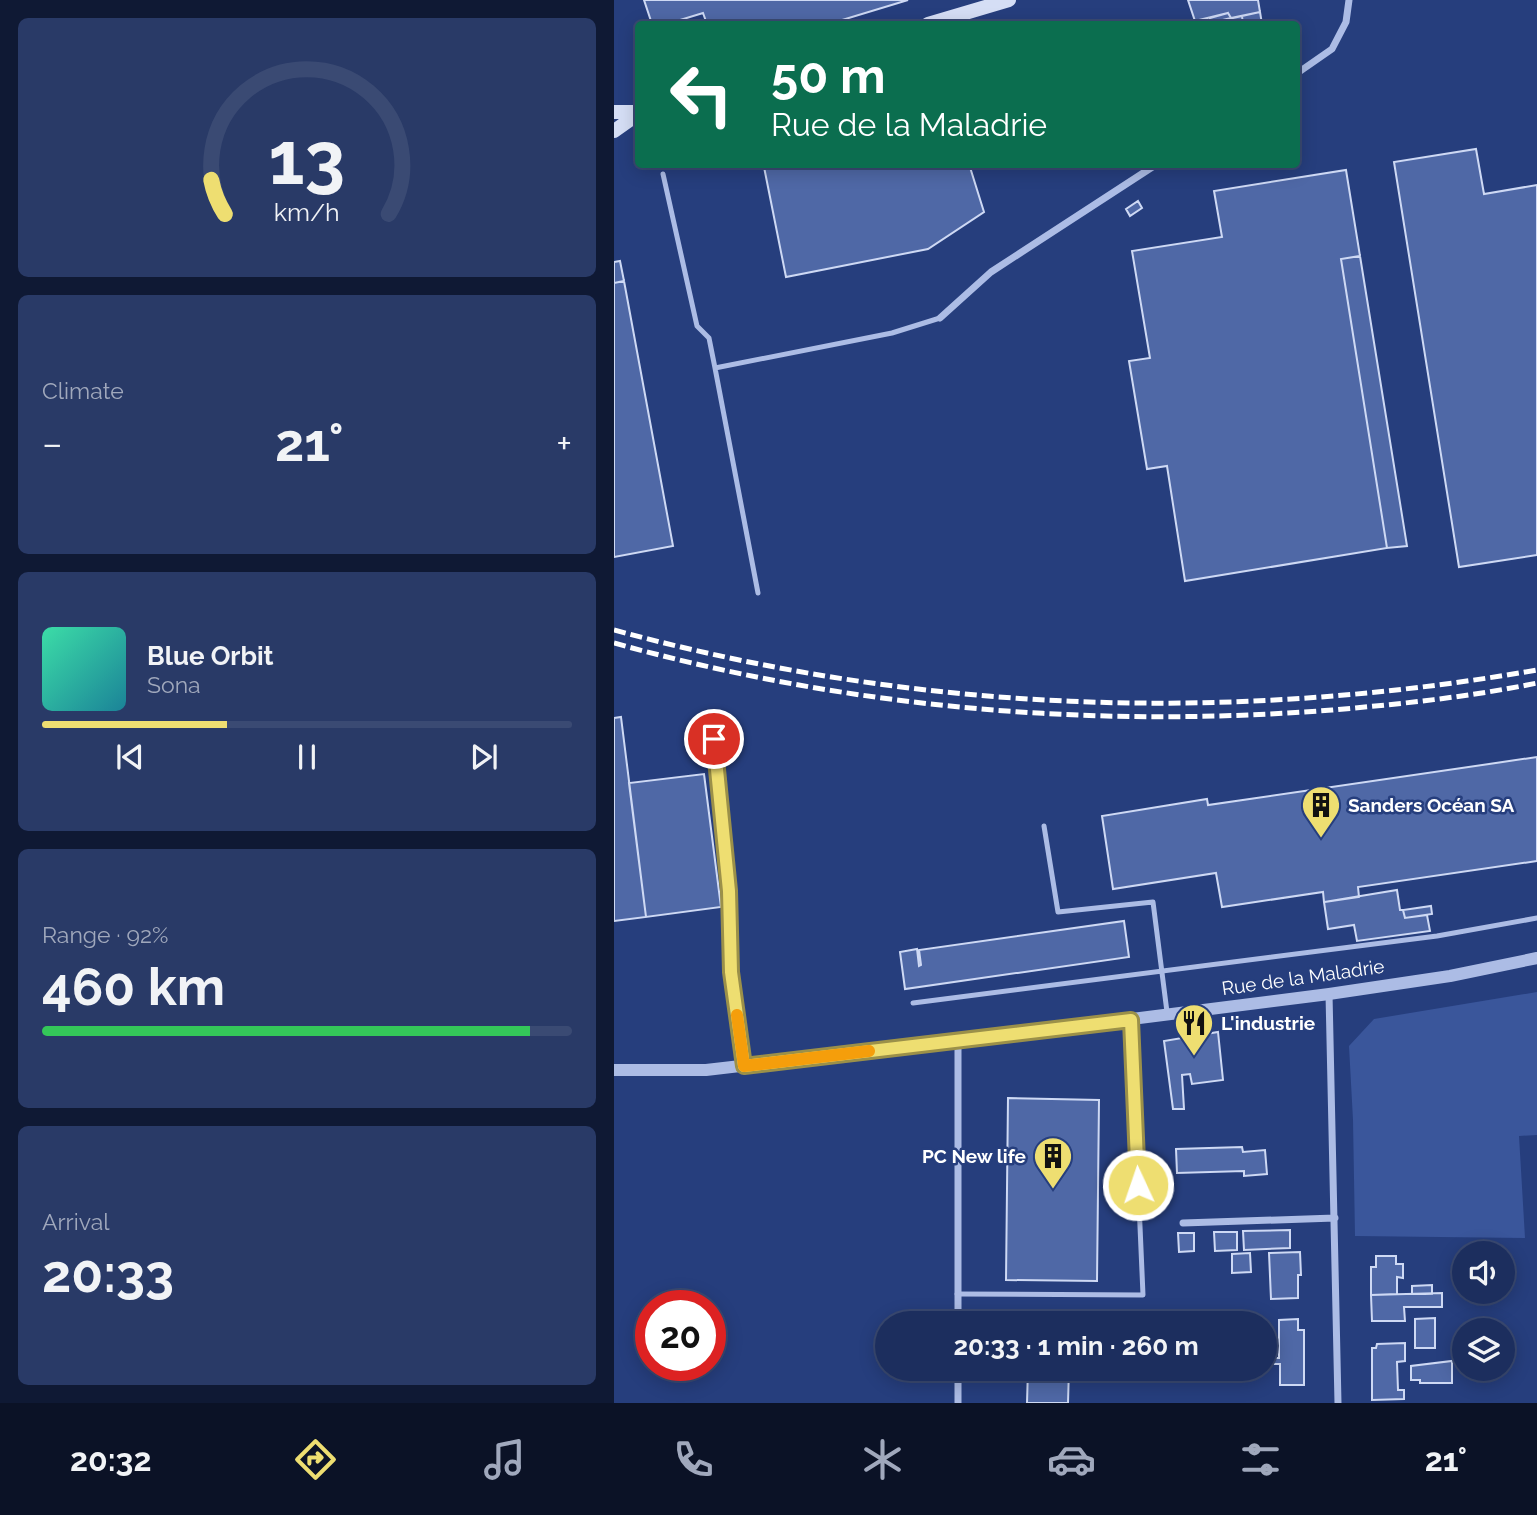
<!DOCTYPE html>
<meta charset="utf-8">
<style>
body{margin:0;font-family:Raleway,sans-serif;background:#293a67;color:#f1f3f6;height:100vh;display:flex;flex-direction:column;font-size:26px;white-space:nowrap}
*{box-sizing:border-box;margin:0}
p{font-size:23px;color:#a0a8bc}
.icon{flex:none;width:38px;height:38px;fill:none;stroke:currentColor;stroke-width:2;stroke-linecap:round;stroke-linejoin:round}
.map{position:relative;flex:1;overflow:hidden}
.side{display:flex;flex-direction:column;gap:18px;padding:18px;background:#0f1934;width:614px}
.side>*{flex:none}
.top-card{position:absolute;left:21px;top:21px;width:665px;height:147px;border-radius:7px;box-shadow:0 4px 18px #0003,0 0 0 2px #3a4a73;background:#0b6e4f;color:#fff;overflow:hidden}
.fabs{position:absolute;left:838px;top:1241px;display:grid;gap:14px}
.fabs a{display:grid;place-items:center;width:63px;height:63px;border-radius:50%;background:#1c2e5e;box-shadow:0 4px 18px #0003,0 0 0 2px #3a4a73;font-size:35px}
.speed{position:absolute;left:21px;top:1290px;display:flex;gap:14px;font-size:35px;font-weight:700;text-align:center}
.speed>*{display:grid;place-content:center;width:91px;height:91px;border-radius:50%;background:#1c2e5e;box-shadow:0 4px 18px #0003,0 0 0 2px #3a4a73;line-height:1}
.speed .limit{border:10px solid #d22;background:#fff;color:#111}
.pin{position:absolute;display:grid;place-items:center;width:60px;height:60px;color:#fff;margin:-30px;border:4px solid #fff;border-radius:50%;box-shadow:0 2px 7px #0007}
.me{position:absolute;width:77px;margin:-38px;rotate:357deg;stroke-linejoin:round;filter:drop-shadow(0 0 5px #0008)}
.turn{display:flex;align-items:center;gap:24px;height:147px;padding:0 21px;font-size:32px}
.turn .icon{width:91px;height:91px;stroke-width:2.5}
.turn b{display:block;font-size:49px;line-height:60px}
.big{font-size:52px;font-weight:700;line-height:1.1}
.side .card{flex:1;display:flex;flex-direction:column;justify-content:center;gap:10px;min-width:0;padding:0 24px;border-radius:10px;background:#293a67}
.side .dial{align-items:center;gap:0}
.dial svg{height:182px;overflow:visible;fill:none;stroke:#3a4a73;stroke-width:7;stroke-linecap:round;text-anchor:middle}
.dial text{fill:#f1f3f6;stroke:none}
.song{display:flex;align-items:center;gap:21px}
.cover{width:84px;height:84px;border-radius:10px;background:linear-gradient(135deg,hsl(160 70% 55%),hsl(190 70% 35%))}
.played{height:7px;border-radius:4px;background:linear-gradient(90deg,#eede71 35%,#3a4a73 35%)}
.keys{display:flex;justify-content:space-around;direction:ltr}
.heat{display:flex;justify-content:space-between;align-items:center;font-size:38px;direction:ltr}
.charge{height:10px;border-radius:5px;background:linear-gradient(90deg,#34c759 92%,#3a4a73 0)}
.trip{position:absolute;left:261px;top:1311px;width:402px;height:70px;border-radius:35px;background:#1c2e5e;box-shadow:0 4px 18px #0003,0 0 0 2px #3a4a73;font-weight:700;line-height:70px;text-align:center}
.dock{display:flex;height:112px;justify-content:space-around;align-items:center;background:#0b1226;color:#a0a8bc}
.dock .icon{width:49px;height:49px}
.dock .on{color:#eede71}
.dock b{font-size:32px;color:#f1f3f6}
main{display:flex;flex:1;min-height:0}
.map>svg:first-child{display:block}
.green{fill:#3a569b}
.building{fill:#4f68a6;stroke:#ced9f4;stroke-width:2}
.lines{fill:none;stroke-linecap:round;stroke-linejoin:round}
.service{stroke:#acbce5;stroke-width:5}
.minor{stroke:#acbce5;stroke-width:7}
.tertiary{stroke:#acbce5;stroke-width:12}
.secondary{stroke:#d5def5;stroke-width:14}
.rail{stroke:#fff;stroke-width:5;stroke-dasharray:12 5;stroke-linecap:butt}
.route-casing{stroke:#9b9049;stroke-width:18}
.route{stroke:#eede71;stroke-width:12}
.slow{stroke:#f59e0b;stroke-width:12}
.labels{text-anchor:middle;stroke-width:5;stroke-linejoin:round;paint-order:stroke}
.poi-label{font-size:19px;font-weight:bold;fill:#fff;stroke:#263e7d;text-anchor:start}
.street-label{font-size:19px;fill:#fff;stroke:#263e7d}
</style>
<main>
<section class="side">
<div class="card dial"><svg viewBox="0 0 100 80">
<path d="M14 69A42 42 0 1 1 86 69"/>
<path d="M14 69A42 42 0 0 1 8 54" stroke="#eede71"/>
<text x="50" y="56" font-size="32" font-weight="700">13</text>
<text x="50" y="72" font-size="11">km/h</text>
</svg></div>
<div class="card"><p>Climate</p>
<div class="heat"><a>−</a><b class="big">21°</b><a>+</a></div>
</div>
<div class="card">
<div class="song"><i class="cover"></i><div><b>Blue Orbit</b><p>Sona</p></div></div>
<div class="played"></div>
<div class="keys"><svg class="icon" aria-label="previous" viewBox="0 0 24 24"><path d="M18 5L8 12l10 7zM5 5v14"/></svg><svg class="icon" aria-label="pause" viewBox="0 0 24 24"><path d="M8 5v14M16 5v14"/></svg><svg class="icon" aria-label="next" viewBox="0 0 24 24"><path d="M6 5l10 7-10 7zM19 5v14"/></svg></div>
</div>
<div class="card"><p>Range · 92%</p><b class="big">460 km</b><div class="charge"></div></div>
<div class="card"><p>Arrival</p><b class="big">20:33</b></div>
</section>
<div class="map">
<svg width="923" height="1403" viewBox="0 0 923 1403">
<rect width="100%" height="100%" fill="#263e7d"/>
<path class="green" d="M923,992V1135L905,1136L911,1238L741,1236L739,1120L735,1046L760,1019Z"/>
<path class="building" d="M30,0H294L215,24H93L89,13L53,24H38Z
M574,0H644L646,12L617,18L614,13L581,21Z
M646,12L648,24H629L628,16Z
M614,13L617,18L596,23V18Z
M628,16L629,24H597L596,23Z
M862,149L870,194L923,185V555L845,567L780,162Z
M167,164H355L370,212L314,249L172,277L150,167Z
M732,170L746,256L727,259L773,548L571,581L553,466L533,469L515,361L536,358L518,251L608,237L600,191Z
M524,201L528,208L516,216L512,209Z
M746,256L793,546L773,548L727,259Z
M6,261L10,281L0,283V262Z
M10,281L59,546L0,557V283Z
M7,717L32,917L0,921V718Z
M923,757V861L744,887L745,897L710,902L709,892L608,907L602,873L499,889L488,816L593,799L594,805Z
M90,774L107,907L32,917L15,783Z
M783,890L786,910H789L791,918L813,915L816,931L743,941L740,925L714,929L710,902Z
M817,906L818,914L791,918L789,910Z
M510,921L515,957L291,989L286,952L303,949L305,966L307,965L305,950Z
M604,1032L609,1080L578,1084L576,1074L568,1075L570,1109H559L550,1041Z
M394,1098L485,1100L483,1281L392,1280Z
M628,1147L629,1152L651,1150L653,1174L630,1176V1171L563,1173L562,1149Z
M676,1230V1248L630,1250L629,1231Z
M600,1232H623V1250L601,1251Z
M564,1233H580V1251L565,1252Z
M686,1252L687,1275H684V1298L657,1299L655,1253Z
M636,1253L637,1272L618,1273V1254Z
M762,1256H782V1264H789V1278L783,1277V1294L757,1295V1267H762Z
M818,1285V1294H798V1286Z
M828,1293V1307H790L791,1321H758L757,1295Z
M821,1318V1348H801V1319Z
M684,1319V1330H690V1385H666V1364H651V1352L652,1358H665V1320Z
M791,1343V1361L783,1362L784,1390H790V1399L758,1400V1348H762L763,1344Z
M838,1361V1383H806V1380H797V1366Z
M414,1368H455L454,1403H413Z"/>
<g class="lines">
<path class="service" d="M49,174L83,326L95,338L101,368L278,333L326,318
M101,368L144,593
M100,739L115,891L117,972L130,1066
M430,826L444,912L539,902L553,1012
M299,1003L823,936L923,918
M343,1294L529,1295L517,1020"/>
<path class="minor" d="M682,74L718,49L732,22L735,0
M326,318L377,272L543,164
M715,994L724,1403
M569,1223L721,1218
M344,1323V1041
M344,1368V1403"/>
<path class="tertiary" d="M0,1070H92L344,1041L715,994L836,976L923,958"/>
<path class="secondary" d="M314,24L395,0
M0,112H24
M0,131L24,114"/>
<path class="rail" d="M0,630C306,713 611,724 923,670
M0,643C234,708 477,729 718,710C787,704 855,697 923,683"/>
</g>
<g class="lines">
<g class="route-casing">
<path id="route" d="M100,739L115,891L117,972L130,1066L517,1020L524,1185"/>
</g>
<use href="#route" class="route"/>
<path class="slow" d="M123,1015L130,1066L255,1051"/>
</g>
<defs>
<g id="building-pin" transform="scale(2.0125)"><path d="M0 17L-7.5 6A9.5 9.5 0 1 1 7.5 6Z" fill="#eede71" stroke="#263e7d"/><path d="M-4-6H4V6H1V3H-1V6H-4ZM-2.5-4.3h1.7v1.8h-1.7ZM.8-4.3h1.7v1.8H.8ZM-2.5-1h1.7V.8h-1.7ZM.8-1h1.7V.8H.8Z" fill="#111"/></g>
<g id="restaurant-pin" transform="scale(2.0125)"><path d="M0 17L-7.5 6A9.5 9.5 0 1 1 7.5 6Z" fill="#eede71" stroke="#263e7d"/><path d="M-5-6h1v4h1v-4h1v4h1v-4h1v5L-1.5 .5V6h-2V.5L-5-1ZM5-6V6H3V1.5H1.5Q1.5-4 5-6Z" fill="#111"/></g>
</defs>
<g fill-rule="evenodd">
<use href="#building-pin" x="707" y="805"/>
<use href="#restaurant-pin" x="580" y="1023"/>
<use href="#building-pin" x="439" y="1156"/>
</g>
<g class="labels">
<g class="poi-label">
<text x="734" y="812">Sanders Océan SA</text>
<text x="607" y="1030">L'industrie</text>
<text x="412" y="1163" text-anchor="end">PC New life</text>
</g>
<g class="street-label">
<text transform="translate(689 977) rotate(-8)" y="7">Rue de la Maladrie</text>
</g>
</g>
</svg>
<div class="fabs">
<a><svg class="icon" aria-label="sound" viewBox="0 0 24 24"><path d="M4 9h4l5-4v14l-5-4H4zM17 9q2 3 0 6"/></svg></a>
<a><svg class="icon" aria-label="layers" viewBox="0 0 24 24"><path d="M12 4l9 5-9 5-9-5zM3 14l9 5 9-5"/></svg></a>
</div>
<div class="speed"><div class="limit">20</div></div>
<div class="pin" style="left:100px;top:739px;background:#d93025"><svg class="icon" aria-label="arrive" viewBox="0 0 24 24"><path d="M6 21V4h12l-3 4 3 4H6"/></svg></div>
<svg class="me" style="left:524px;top:1185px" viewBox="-20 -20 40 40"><circle r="17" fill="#eede71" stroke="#fff" stroke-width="3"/><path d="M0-11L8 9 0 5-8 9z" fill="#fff"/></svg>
<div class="trip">20:33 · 1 min · 260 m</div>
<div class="top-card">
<div class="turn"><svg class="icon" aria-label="left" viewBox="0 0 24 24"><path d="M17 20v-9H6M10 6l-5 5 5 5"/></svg><div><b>50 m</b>Rue de la Maladrie</div></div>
</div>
</div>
</main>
<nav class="dock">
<b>20:32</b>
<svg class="icon on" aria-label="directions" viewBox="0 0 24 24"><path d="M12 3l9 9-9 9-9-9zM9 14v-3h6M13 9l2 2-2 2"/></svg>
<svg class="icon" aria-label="music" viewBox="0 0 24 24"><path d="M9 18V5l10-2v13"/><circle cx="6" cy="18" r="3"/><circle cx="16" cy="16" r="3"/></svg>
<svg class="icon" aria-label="phone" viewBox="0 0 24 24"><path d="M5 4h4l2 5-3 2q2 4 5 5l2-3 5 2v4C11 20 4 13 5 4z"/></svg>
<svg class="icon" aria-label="climate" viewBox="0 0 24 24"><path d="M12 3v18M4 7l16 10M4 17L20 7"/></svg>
<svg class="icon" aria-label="car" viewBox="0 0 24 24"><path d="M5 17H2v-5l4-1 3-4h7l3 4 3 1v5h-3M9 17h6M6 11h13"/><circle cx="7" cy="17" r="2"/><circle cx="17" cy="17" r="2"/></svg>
<svg class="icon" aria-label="filters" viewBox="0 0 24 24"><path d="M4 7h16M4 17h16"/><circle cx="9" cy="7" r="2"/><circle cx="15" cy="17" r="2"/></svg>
<b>21°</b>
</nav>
